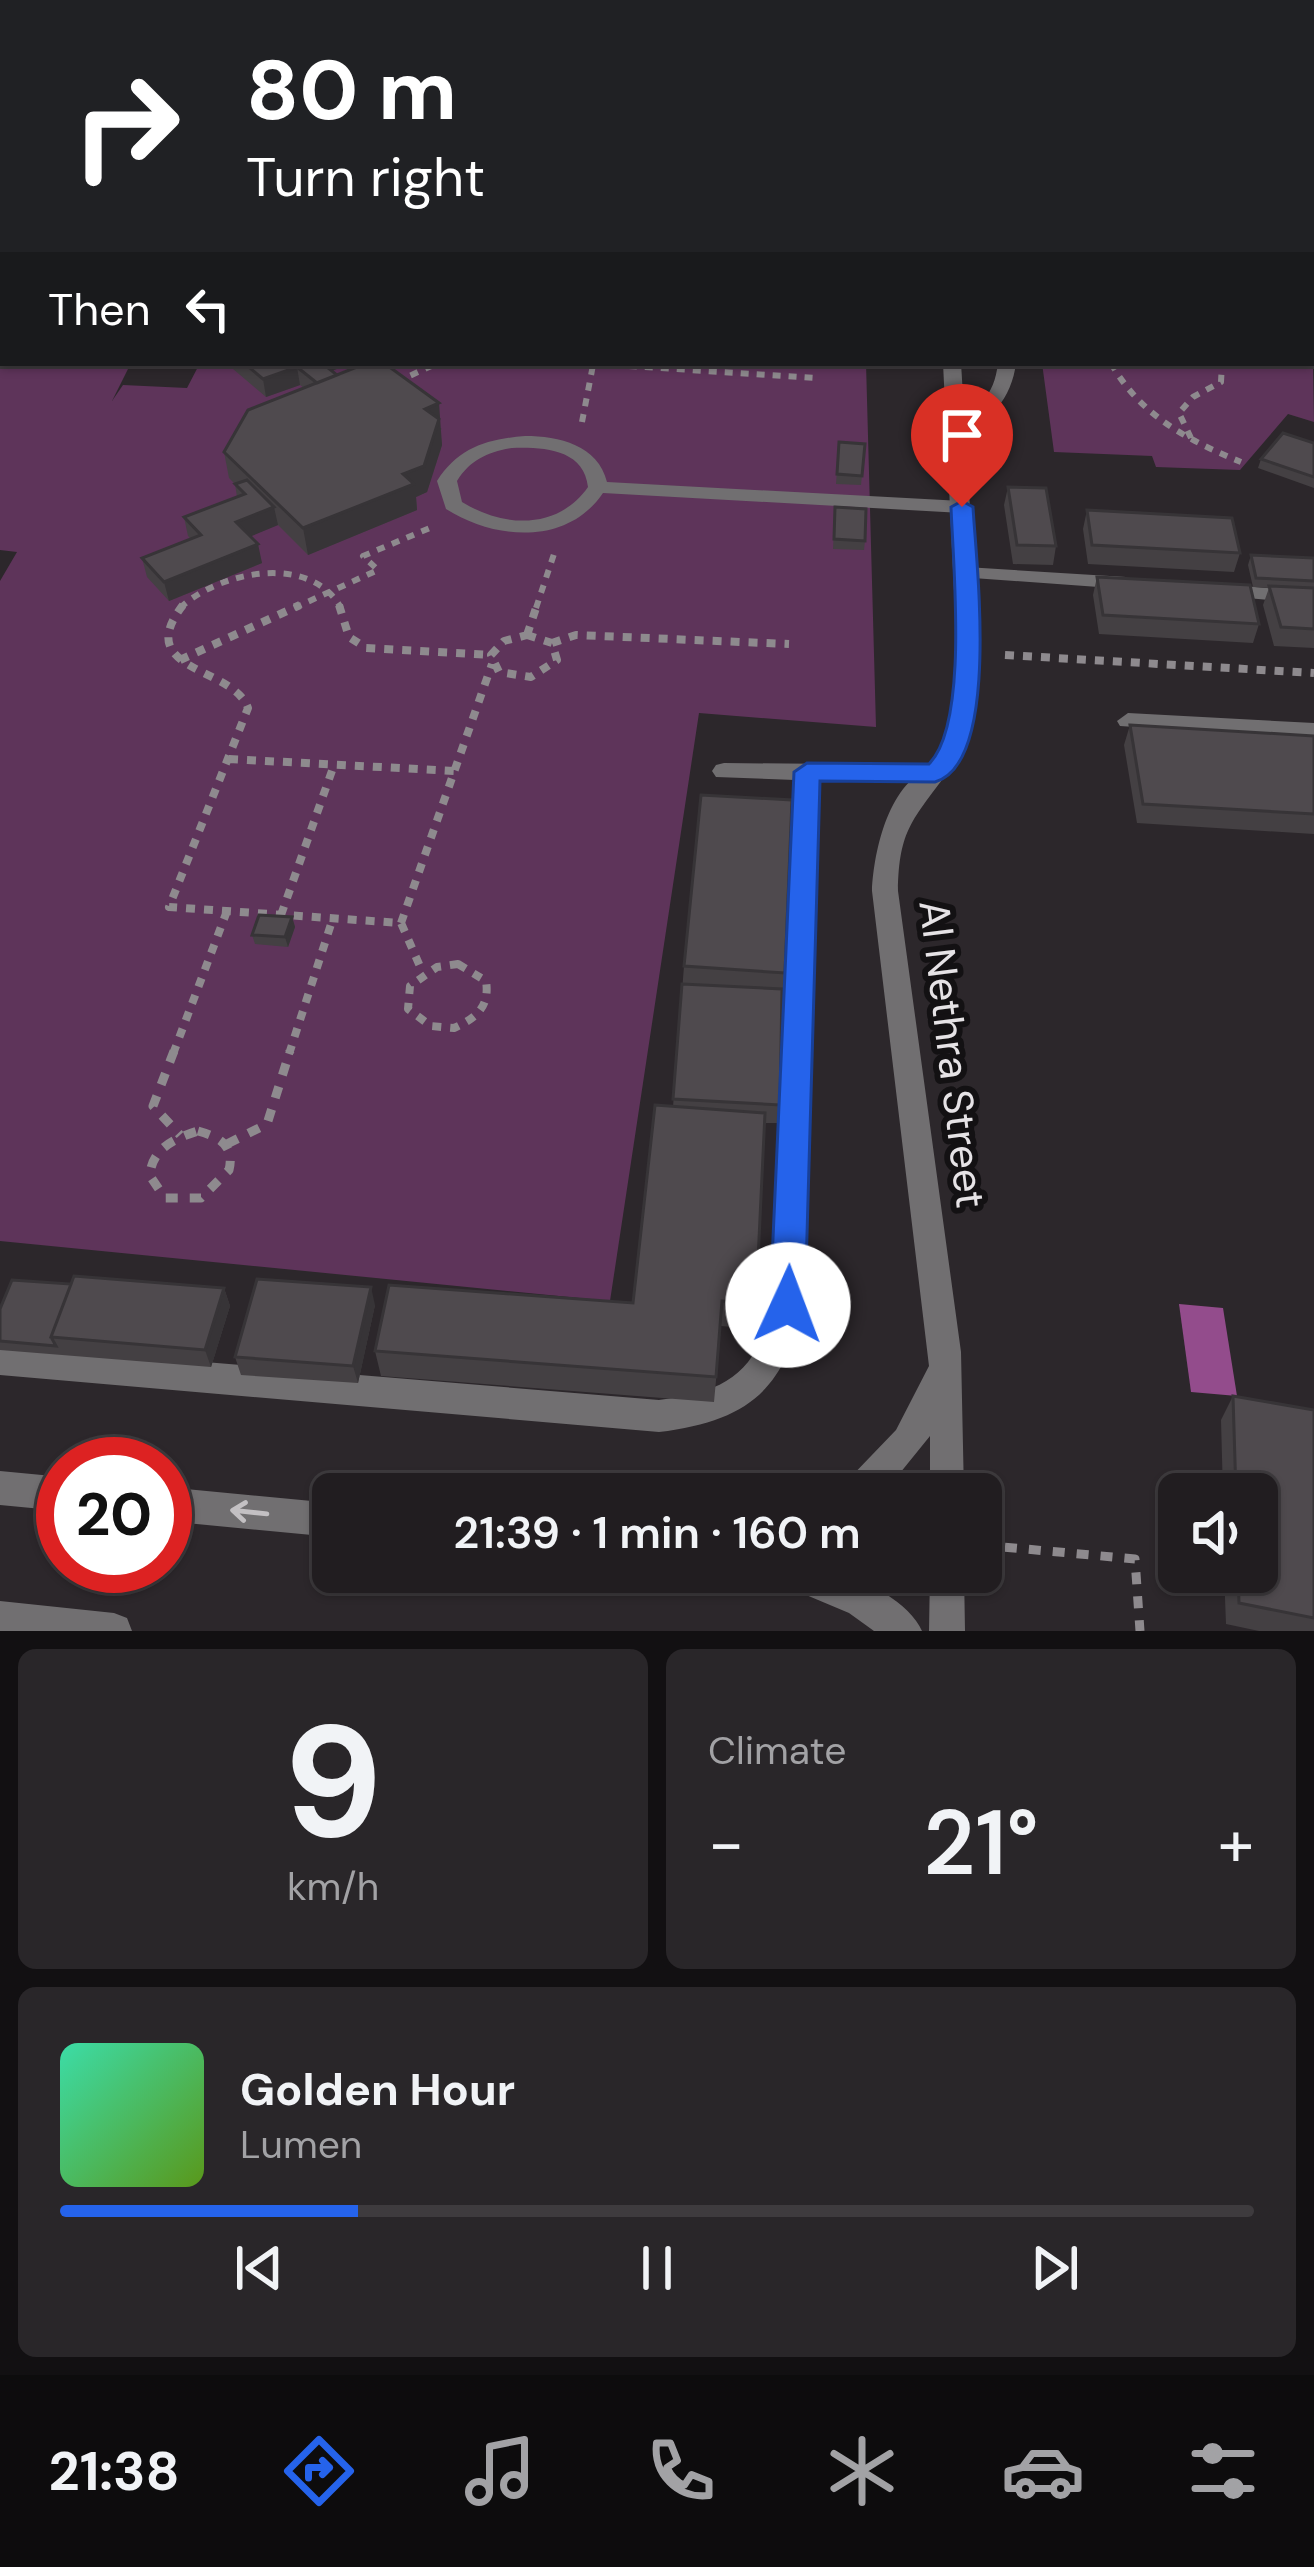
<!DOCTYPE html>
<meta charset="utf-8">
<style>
body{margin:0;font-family:"DM Sans",sans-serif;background:#292629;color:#f1f3f6;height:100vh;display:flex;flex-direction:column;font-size:45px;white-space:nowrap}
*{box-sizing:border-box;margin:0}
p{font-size:39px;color:#a2a2a5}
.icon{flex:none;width:66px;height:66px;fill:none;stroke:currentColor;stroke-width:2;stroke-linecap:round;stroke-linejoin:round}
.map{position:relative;height:1631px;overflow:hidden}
.drawer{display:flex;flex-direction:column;gap:18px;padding:18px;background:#121012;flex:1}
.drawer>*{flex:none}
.banner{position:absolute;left:0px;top:0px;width:1314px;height:366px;box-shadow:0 3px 9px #0004,0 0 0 3px #3e3b3e;background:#202124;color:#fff;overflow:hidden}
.tools{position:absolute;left:1158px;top:1473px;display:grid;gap:24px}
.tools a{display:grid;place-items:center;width:120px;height:120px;border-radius:18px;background:#211d20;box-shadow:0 3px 9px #0004,0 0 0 3px #3e3b3e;font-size:60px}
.speed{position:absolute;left:36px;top:1437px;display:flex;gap:24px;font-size:60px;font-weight:700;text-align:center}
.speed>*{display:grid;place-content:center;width:156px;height:156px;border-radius:50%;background:#211d20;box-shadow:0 3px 9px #0004,0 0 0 3px #3e3b3e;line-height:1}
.speed .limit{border:18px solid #d22;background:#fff;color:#111}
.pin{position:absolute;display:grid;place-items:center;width:102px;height:102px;color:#fff;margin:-123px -51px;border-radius:50% 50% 50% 0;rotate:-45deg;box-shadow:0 0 12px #0007}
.pin .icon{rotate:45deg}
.me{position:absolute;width:132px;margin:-66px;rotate:2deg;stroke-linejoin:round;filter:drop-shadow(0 0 9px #0008)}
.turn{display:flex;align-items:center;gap:42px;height:252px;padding:0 48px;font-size:54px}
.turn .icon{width:156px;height:156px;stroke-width:2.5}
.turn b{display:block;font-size:84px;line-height:102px}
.then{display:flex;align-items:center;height:114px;padding:0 48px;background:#0003;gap:24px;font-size:45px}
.big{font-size:90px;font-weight:600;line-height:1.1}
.drawer .card{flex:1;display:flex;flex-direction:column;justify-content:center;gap:18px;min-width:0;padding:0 42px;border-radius:18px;background:#292629}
.drawer .dial{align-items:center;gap:0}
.dial b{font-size:156px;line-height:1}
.song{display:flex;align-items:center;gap:36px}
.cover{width:144px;height:144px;border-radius:18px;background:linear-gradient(135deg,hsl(160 70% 55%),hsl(90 70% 35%))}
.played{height:12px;border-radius:6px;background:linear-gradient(90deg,#2563eb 25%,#3e3b3e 25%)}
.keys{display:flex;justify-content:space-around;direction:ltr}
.heat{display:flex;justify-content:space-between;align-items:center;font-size:66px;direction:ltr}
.drawer .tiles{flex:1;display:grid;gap:18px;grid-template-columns:1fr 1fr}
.card:last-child{grid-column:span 2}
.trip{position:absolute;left:312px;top:1473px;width:690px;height:120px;border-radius:18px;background:#211d20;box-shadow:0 3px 9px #0004,0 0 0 3px #3e3b3e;font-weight:600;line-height:120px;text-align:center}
.tabs{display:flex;height:192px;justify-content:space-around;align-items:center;background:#0d0c0d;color:#a2a2a5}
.tabs .icon{width:84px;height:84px}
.tabs .current{color:#2563eb}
.tabs b{font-size:54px;color:#f1f3f6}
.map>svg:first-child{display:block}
.green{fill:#5e345a}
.water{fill:#934c8c}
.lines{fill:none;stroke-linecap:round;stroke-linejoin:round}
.path-far3{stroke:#8e8a8e;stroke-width:4.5;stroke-dasharray:6 6;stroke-linecap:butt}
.path-far2{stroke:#8e8a8e;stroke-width:6;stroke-dasharray:8 8;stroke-linecap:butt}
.path-far1{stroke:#8e8a8e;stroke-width:8;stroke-dasharray:9 9;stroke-linecap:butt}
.path{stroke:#8e8a8e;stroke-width:9;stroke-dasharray:12 12;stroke-linecap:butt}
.service{fill:#716f71;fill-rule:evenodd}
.minor{fill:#716f71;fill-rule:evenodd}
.tertiary{fill:#716f71;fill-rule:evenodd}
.wall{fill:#444043}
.shaded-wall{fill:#373437}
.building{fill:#4f4a4e;stroke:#373437;stroke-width:3}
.oneway{stroke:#c3c0c3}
.route{fill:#2563eb;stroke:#184099;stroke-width:3}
.labels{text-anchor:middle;stroke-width:12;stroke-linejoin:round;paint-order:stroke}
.street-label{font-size:42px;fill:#e6e3e6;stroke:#131113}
</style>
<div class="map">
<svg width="1314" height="1631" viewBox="0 0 1314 1631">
<rect width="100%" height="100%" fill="#2c272b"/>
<path class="green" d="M0,0H872L3,3V363H131L112,401L123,385L187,388L200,363H866L876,727L699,713L610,1301L0,1241V581L17,552L0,550Z
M1311,260L1314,422L1288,414L1240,470L1156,467L1152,456L1054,452L1042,363H1311Z"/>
<path class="water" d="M1179,1304L1223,1308L1237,1396L1191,1392Z"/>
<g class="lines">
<path class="path-far3" d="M1311,158L1314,167"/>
<path class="path-far2" d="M581,363L816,378
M1111,363C1140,415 1187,440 1241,462
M396,382L438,363
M582,422L593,365
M1191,438L1179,413L1193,397L1221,382L1222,363
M180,608C218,572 310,552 341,608
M294,608L378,570L363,556L430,528
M536,608L554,554"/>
<path class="path-far1" d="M183,605C131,672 233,666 248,708L169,907L401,923L422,971
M339,605L349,637L366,648L491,655
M527,635L552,643L557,660L531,677L499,672L491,655L504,641Z
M527,635L537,605
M552,643L576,635L789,644
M1005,655L1314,673
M180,660L300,605
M229,759L455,771
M281,915L334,765
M401,923L492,664
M458,964L486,981C490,1007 476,1018 454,1028L431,1026L408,1009L410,986L437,967Z
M173,1054L227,911
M289,1054L333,918"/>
<path class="path" d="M174,1051L153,1106L180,1135
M198,1131C219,1137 235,1145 229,1170L201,1198H165L150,1176C151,1149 175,1138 198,1131Z
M227,1144L267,1124L290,1051
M981,1545L1135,1559L1140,1631"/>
<path class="service" d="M1010,0H1022L1023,3H1011Z
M998,363H1016C1012,398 987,432 948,429V421C979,409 994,397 998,363Z
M525,436C559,436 598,445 607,482L962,501L972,507L962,513L603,493C567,546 495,540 446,509L437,481C458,448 487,439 525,436ZM512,448C543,447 584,449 588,487C558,530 504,528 462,502L457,481C470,460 488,452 512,448Z
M966,567L1126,577L1136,583L1126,589L959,577L956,573L959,569Z
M1221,584L1314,592V604L1214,595L1211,590L1214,585Z
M724,763L935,765L947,773L935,781L818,780L803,1305C784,1392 746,1421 659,1432L0,1375V1345L659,1400C727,1392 756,1373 773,1305L795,780L716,777L712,771L716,765Z"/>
<path class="minor" d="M925,0H937L938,3H926Z
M943,363H961L979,653L970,738L959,763L943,779L935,781L923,773L941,753L948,738L957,653Z
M1128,713L1314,723V739L1120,726L1117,721Z"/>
<path class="tertiary" d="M935,765L947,773C913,820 899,829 898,891L961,1352L964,1494H930V1436L883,1494H841L846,1482L896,1430L929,1366L872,891C874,849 889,781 935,765Z
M0,1471L63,1477V1511L0,1505Z
M165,1487L333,1503V1537L165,1521Z
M775,1572C793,1572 816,1569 834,1572C863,1577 911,1604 922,1631H874L849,1613L780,1584Z
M930,1572H964L965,1631H929Z
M0,1601L114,1613L127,1618L132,1631H0Z"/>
</g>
<path class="wall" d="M1200,0H1314V18H1311V3H1201Z
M1314,48V80L1311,79V49Z
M0,266H3V316H0Z
M226,363H344V366L332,371L442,429L440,430L442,445L427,492L416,497L417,510L308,555L278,525L250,536L262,563L169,601L147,577L142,558L191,539L188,536L184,517L237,497L235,484L229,478L224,452L304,388L300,385L266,397Z
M839,442L865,444L861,485L836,484Z
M1314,443V488L1258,468L1261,459Z
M1008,487L1056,546L1053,565L1013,564L1004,505Z
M835,507L865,541L864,550L833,549Z
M1087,510L1240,553L1234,572L1088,564L1083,529Z
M1251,555L1314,558V648L1274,646L1263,605L1269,588L1253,587L1248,565Z
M1097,577L1259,624L1253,643L1099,634L1093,595Z
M1130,725L1314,736V834L1137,823L1124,745Z
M292,917L295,927L288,947L255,944L252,935Z
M684,966L785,973L782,1000L778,1123H765L754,1329L721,1326L714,1402L381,1376L375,1351L633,1303L673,1107Z
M71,1284L224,1288L230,1306L211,1367L0,1350V1309Z
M375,1305L358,1383L241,1375L235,1357Z
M1233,1396L1314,1410V1631H1259L1226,1624L1224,1572H1257V1494H1223L1221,1420Z"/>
<path class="shaded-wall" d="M317,363H344V366L319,376Z
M297,367L300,385L266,397L263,379Z
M439,403L442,445L427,492L416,497L417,510L308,555L303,528L403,474L425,409Z
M274,507L278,525L240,541L236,522Z
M258,544L262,563L169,601L164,582Z
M292,917L295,927L288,947L285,937Z
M371,1287L375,1305L358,1383L353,1366Z
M224,1288L230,1306L211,1367L205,1350Z"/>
<path class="building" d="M1311,110L1314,111V127L1311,130Z
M0,266H3V292L0,291Z
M244,363H322L337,375L317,383L297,367L263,379Z
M367,363H384L439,403L425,409L439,419L424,466L403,474L414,484L303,528L224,452L248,410Z
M1283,433L1314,443V477L1261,459Z
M839,442L865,444L862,476L837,474Z
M247,480L274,507L236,522L258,544L164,582L142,558L201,535L184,517L245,494L235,484Z
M1008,487L1046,488L1056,546L1017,545Z
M835,507L866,509L865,541L834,539Z
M1087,510L1232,518L1240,553L1092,545Z
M1251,555L1314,558V581L1256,578Z
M1097,577L1250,585L1259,624L1103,615Z
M1269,586L1314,588V629L1281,627Z
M1130,725L1314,736V814L1143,804Z
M701,795L792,800L785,973L684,966Z
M259,915L292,917L285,937L252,935Z
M682,984L782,989L780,1105L673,1099Z
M655,1105L765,1113L756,1303L722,1301L716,1377L375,1351L389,1285L633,1303Z
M74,1276L224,1288L205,1350L51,1337Z
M257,1279L371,1287L353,1366L235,1357Z
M12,1280L71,1284L51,1337L56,1346L0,1341V1309Z
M1233,1396L1314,1410V1618L1239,1603L1238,1572H1257V1494H1236Z"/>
<defs><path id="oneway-shaft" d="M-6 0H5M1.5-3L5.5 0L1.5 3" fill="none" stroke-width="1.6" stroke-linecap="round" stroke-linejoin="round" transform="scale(3)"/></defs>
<use class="oneway" href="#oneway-shaft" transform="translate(249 1512) rotate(-174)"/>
<path class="route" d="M962,501L973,507C976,562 1001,763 935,782L820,781L805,1305L800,1316L788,1321L775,1316L770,1305L794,772L807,763L929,764C969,724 953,565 951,507Z"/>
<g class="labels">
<g class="street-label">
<text transform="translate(953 1054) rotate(83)" y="15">Al Nethra Street</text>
</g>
</g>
</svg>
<div class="tools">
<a><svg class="icon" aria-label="sound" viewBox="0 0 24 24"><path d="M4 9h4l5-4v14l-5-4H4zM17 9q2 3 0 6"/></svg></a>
</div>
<div class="speed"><div class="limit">20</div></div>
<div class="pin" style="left:962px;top:507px;background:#d93025"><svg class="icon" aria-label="arrive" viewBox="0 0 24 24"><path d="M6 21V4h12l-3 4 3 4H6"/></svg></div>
<svg class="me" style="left:788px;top:1305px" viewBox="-20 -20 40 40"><circle r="19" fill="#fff"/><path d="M0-13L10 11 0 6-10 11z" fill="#2563eb"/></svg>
<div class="trip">21:39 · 1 min · 160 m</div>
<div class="banner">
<div class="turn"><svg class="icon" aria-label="right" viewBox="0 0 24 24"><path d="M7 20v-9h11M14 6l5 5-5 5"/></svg><div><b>80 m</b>Turn right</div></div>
<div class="then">Then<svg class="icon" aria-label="left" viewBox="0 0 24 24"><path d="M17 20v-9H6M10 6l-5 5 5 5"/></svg></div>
</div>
</div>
<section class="drawer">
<div class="tiles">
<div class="card dial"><b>9</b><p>km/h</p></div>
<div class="card"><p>Climate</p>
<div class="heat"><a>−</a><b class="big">21°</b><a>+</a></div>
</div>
<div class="card">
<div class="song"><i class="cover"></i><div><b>Golden Hour</b><p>Lumen</p></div></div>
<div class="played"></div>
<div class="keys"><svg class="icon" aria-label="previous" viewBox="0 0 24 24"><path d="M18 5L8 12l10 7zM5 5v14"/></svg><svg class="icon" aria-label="pause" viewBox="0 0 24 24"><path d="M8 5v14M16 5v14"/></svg><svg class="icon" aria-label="next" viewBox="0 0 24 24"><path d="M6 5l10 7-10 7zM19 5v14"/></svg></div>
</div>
</div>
</section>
<nav class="tabs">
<b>21:38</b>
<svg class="icon current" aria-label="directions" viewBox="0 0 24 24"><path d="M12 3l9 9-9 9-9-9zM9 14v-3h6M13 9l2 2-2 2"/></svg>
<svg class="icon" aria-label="music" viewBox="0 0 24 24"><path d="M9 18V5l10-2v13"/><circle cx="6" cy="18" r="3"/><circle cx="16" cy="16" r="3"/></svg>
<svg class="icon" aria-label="phone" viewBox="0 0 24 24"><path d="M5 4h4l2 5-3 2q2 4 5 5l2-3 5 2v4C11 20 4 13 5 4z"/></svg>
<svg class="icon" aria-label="climate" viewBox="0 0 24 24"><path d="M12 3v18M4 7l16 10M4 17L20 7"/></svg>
<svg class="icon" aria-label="car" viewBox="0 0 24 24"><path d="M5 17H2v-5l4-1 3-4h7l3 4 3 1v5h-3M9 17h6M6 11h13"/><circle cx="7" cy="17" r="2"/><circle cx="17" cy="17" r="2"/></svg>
<svg class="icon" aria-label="filters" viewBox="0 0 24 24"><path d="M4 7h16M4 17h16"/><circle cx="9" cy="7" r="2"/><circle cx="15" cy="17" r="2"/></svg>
</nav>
